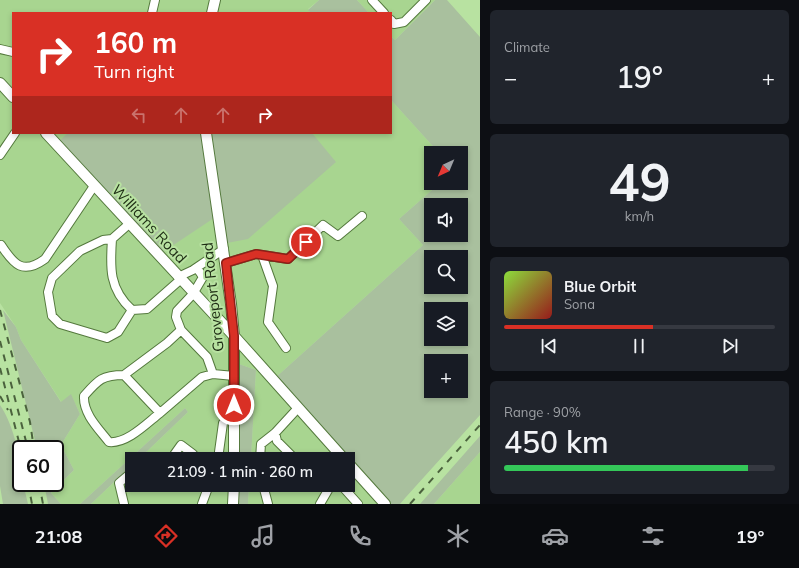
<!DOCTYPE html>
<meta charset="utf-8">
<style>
body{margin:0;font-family:Mulish,sans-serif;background:#20242c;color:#f1f3f6;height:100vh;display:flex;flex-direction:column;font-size:15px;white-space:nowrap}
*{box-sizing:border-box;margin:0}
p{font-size:13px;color:#9ea1a6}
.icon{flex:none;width:22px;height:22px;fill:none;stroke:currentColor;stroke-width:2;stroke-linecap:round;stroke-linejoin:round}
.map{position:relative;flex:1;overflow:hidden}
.sheet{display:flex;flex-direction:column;gap:10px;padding:10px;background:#0d0f14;width:319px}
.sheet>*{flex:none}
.top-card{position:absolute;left:12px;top:12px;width:380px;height:122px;border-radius:0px;box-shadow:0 2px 6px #0003;background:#d93025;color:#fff;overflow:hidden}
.needle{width:26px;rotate:224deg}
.fabs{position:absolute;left:424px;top:146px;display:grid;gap:8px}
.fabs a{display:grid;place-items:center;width:44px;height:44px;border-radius:0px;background:#171b24;box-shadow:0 2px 6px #0003;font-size:20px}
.speed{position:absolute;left:12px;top:440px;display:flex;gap:8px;font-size:20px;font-weight:700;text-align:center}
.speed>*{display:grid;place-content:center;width:52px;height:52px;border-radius:50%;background:#171b24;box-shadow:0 2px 6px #0003;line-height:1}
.speed .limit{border:2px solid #111;border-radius:6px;background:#fff;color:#111}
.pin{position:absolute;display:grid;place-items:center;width:34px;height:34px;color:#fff;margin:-17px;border:2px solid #fff;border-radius:50%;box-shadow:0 1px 4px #0007}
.me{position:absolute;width:44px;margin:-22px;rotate:0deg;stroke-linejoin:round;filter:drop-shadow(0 0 3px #0008)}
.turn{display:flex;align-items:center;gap:14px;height:84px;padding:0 16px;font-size:18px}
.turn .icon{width:52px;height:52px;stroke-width:2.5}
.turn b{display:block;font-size:28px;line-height:34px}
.lanes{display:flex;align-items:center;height:38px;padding:0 16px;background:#0003;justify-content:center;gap:20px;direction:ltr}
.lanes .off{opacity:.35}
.big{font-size:30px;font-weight:600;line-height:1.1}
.sheet .widget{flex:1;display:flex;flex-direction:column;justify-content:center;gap:6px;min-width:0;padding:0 14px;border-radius:6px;background:#20242c}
.sheet .dial{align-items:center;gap:0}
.dial b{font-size:52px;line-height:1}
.song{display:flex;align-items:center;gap:12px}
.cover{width:48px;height:48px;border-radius:6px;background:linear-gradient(135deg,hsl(90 70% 55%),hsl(0 70% 35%))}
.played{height:4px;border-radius:2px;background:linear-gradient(90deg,#d93025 55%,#363941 55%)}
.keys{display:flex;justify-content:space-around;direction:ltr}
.heat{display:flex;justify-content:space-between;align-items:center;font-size:22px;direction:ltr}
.charge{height:6px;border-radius:3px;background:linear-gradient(90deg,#34c759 90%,#363941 0)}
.trip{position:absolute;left:125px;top:452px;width:230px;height:40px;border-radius:0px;background:#171b24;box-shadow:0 2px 6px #0003;font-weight:600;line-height:40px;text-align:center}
.tabs{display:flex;height:64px;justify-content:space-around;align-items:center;background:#090b0e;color:#9ea1a6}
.tabs .icon{width:28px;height:28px}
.tabs .on{color:#d93025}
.tabs b{font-size:18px;color:#f1f3f6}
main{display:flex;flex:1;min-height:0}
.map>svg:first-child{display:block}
.built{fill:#a8d590}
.green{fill:#a9c09e;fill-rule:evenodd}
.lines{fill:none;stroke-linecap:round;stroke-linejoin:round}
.minor-casing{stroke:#54793d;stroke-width:10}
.major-casing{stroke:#54793d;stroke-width:12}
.minor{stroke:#fff;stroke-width:8}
.major{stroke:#fff;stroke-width:10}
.rail{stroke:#4b623d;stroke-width:2;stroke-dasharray:7 7;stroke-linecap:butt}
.route-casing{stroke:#8d1f18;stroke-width:10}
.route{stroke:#d93025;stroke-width:7}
.labels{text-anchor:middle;stroke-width:4;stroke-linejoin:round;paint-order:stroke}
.street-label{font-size:15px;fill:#1d2c13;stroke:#b8e2a1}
</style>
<main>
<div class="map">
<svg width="480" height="504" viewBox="0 0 480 504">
<rect width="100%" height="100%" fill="#b8e2a1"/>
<path class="built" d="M0,0H319L308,9L311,13H13V133H391V100L439,153H431V183H440L399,219L423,245L275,378L390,504H248L249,485H348V459H251L256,370L239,364V459H139L188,412L185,408L80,504H61L51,493L74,470L61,445L80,414L71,395L62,403L21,340L16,327L0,303Z
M357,0H435L395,40L391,36V13H369Z
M480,452V504H434Z
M132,465V485H238V504H91Z"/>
<path class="green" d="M319,0H357L369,13H311L308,10Z
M435,0H447L480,37V415L406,497L400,504H390L275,378L423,245L399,219L440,183H461V153H439L391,100V36L395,40ZM431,205H461V235H431ZM431,257H461V287H431ZM431,309H461V339H431ZM431,361H461V391H431Z
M68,133H202L206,169L214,218L160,254L58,142Z
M212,133H312L336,162L248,239L227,243L213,156Z
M3,310L16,327L21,340L61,402L71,394L80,414L61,445L74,470L51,493L61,504H48L44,483H55V449H37Z
M239,364L256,370L251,459H239Z
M0,405C14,426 21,458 21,483H23L28,504H3L0,486Z
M185,408L188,412L139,459H132V465L91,504H80Z
M480,436V452L434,504H420Z
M238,485H249L248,504H238Z"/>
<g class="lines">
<g class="minor-casing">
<path id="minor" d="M372,0L384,13
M152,13L155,0
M391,20L394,24L404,22L426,0
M0,49L13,52
M0,155L15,133
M129,224L112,239C110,268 109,289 132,310L147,309L180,280
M112,239L103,240L80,251L52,278L48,292L52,316L60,324L107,338L118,332L132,310
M1,245C14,265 23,275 45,259L94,186
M262,255L273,286L268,322L286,348
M226,263L256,254L288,259L323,225L338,236L362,216
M197,268L203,277L193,294L177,311L176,317L181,330L207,357L213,374
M178,277L193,270L224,249
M181,330L167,343L124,375L160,413L202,377L213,374L234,376
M124,375C102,375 98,380 84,396C83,414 99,429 109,442C127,444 147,423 160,413
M275,433L277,441L295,459
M171,459L181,445L193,454L190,459
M218,459L223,423L227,419L234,418
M260,459L261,444L275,433L298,408
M263,485L268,504
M341,485L358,504
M124,504L119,483L132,472
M202,504L209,485
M320,504L331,485"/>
</g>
<g class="major-casing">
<path id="major" d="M212,13L215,0
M0,83L13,97
M46,133L234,336L344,459
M206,133L231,304L234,336V459
M348,463L385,504
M233,504L234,485"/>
</g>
<use href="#minor" class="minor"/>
<use href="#major" class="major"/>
<path class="rail" d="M0,310L30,422L34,449
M0,341L28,449
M0,368L19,442
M0,396L8,410
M28,483L32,504
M39,483L43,504
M410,504L480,425"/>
</g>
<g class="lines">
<g class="route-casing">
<path id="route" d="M234,405V336L226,263L256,254L288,259L306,242"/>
</g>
<use href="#route" class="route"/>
</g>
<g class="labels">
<g class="street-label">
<text transform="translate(149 224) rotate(47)" y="5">Williams Road</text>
<text transform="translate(213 297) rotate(-96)" y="5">Groveport Road</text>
</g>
</g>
</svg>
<div class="fabs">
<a><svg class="needle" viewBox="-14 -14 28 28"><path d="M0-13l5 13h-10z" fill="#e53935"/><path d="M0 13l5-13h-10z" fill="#9ea1a6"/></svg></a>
<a><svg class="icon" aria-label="sound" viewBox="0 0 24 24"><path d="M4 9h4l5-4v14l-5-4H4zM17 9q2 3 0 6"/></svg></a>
<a><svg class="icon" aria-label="search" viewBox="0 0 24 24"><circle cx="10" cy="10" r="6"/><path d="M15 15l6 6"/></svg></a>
<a><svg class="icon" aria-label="layers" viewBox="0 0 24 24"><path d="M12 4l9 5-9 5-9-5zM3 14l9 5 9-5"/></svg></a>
<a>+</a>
</div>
<div class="speed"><div class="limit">60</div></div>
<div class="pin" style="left:306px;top:242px;background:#d93025"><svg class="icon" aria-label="arrive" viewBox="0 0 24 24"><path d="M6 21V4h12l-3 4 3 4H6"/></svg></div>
<svg class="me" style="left:234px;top:405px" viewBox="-20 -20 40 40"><circle r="17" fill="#d93025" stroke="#fff" stroke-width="3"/><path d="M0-11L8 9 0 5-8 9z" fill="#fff"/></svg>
<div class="trip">21:09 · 1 min · 260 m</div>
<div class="top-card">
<div class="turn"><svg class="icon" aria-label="right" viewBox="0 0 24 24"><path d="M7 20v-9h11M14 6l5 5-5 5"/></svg><div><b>160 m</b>Turn right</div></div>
<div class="lanes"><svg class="icon off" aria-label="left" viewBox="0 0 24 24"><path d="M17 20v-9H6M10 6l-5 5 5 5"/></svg><svg class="icon off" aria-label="ahead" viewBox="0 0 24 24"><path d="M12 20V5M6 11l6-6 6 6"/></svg><svg class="icon off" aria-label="ahead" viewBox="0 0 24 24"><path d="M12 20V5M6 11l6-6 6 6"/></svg><svg class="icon" aria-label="right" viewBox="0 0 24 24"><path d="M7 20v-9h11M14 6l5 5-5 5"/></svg></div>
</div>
</div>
<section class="sheet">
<div class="widget"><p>Climate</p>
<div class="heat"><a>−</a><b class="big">19°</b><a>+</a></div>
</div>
<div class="widget dial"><b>49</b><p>km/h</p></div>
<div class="widget">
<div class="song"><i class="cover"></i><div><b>Blue Orbit</b><p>Sona</p></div></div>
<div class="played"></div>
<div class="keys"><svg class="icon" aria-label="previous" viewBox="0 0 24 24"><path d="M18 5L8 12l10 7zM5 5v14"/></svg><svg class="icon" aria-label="pause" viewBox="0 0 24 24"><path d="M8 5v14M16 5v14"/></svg><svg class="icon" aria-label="next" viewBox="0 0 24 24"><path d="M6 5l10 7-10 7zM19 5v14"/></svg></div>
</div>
<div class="widget"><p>Range · 90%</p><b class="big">450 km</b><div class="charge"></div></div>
</section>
</main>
<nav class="tabs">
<b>21:08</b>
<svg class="icon on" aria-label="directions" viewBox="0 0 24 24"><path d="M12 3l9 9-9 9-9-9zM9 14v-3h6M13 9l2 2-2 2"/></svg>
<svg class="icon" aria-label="music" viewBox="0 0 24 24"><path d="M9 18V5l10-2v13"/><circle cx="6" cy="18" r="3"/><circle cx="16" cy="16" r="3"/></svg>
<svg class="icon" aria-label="phone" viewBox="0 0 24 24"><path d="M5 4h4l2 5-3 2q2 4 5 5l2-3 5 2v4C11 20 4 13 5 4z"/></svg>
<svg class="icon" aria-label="climate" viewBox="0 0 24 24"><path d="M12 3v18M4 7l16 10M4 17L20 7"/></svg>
<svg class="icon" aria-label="car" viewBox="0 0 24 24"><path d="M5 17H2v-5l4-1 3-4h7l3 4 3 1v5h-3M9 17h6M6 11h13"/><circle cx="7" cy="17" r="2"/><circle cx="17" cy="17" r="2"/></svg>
<svg class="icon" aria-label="filters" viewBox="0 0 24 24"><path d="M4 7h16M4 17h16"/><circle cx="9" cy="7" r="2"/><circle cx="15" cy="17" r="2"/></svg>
<b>19°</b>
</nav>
